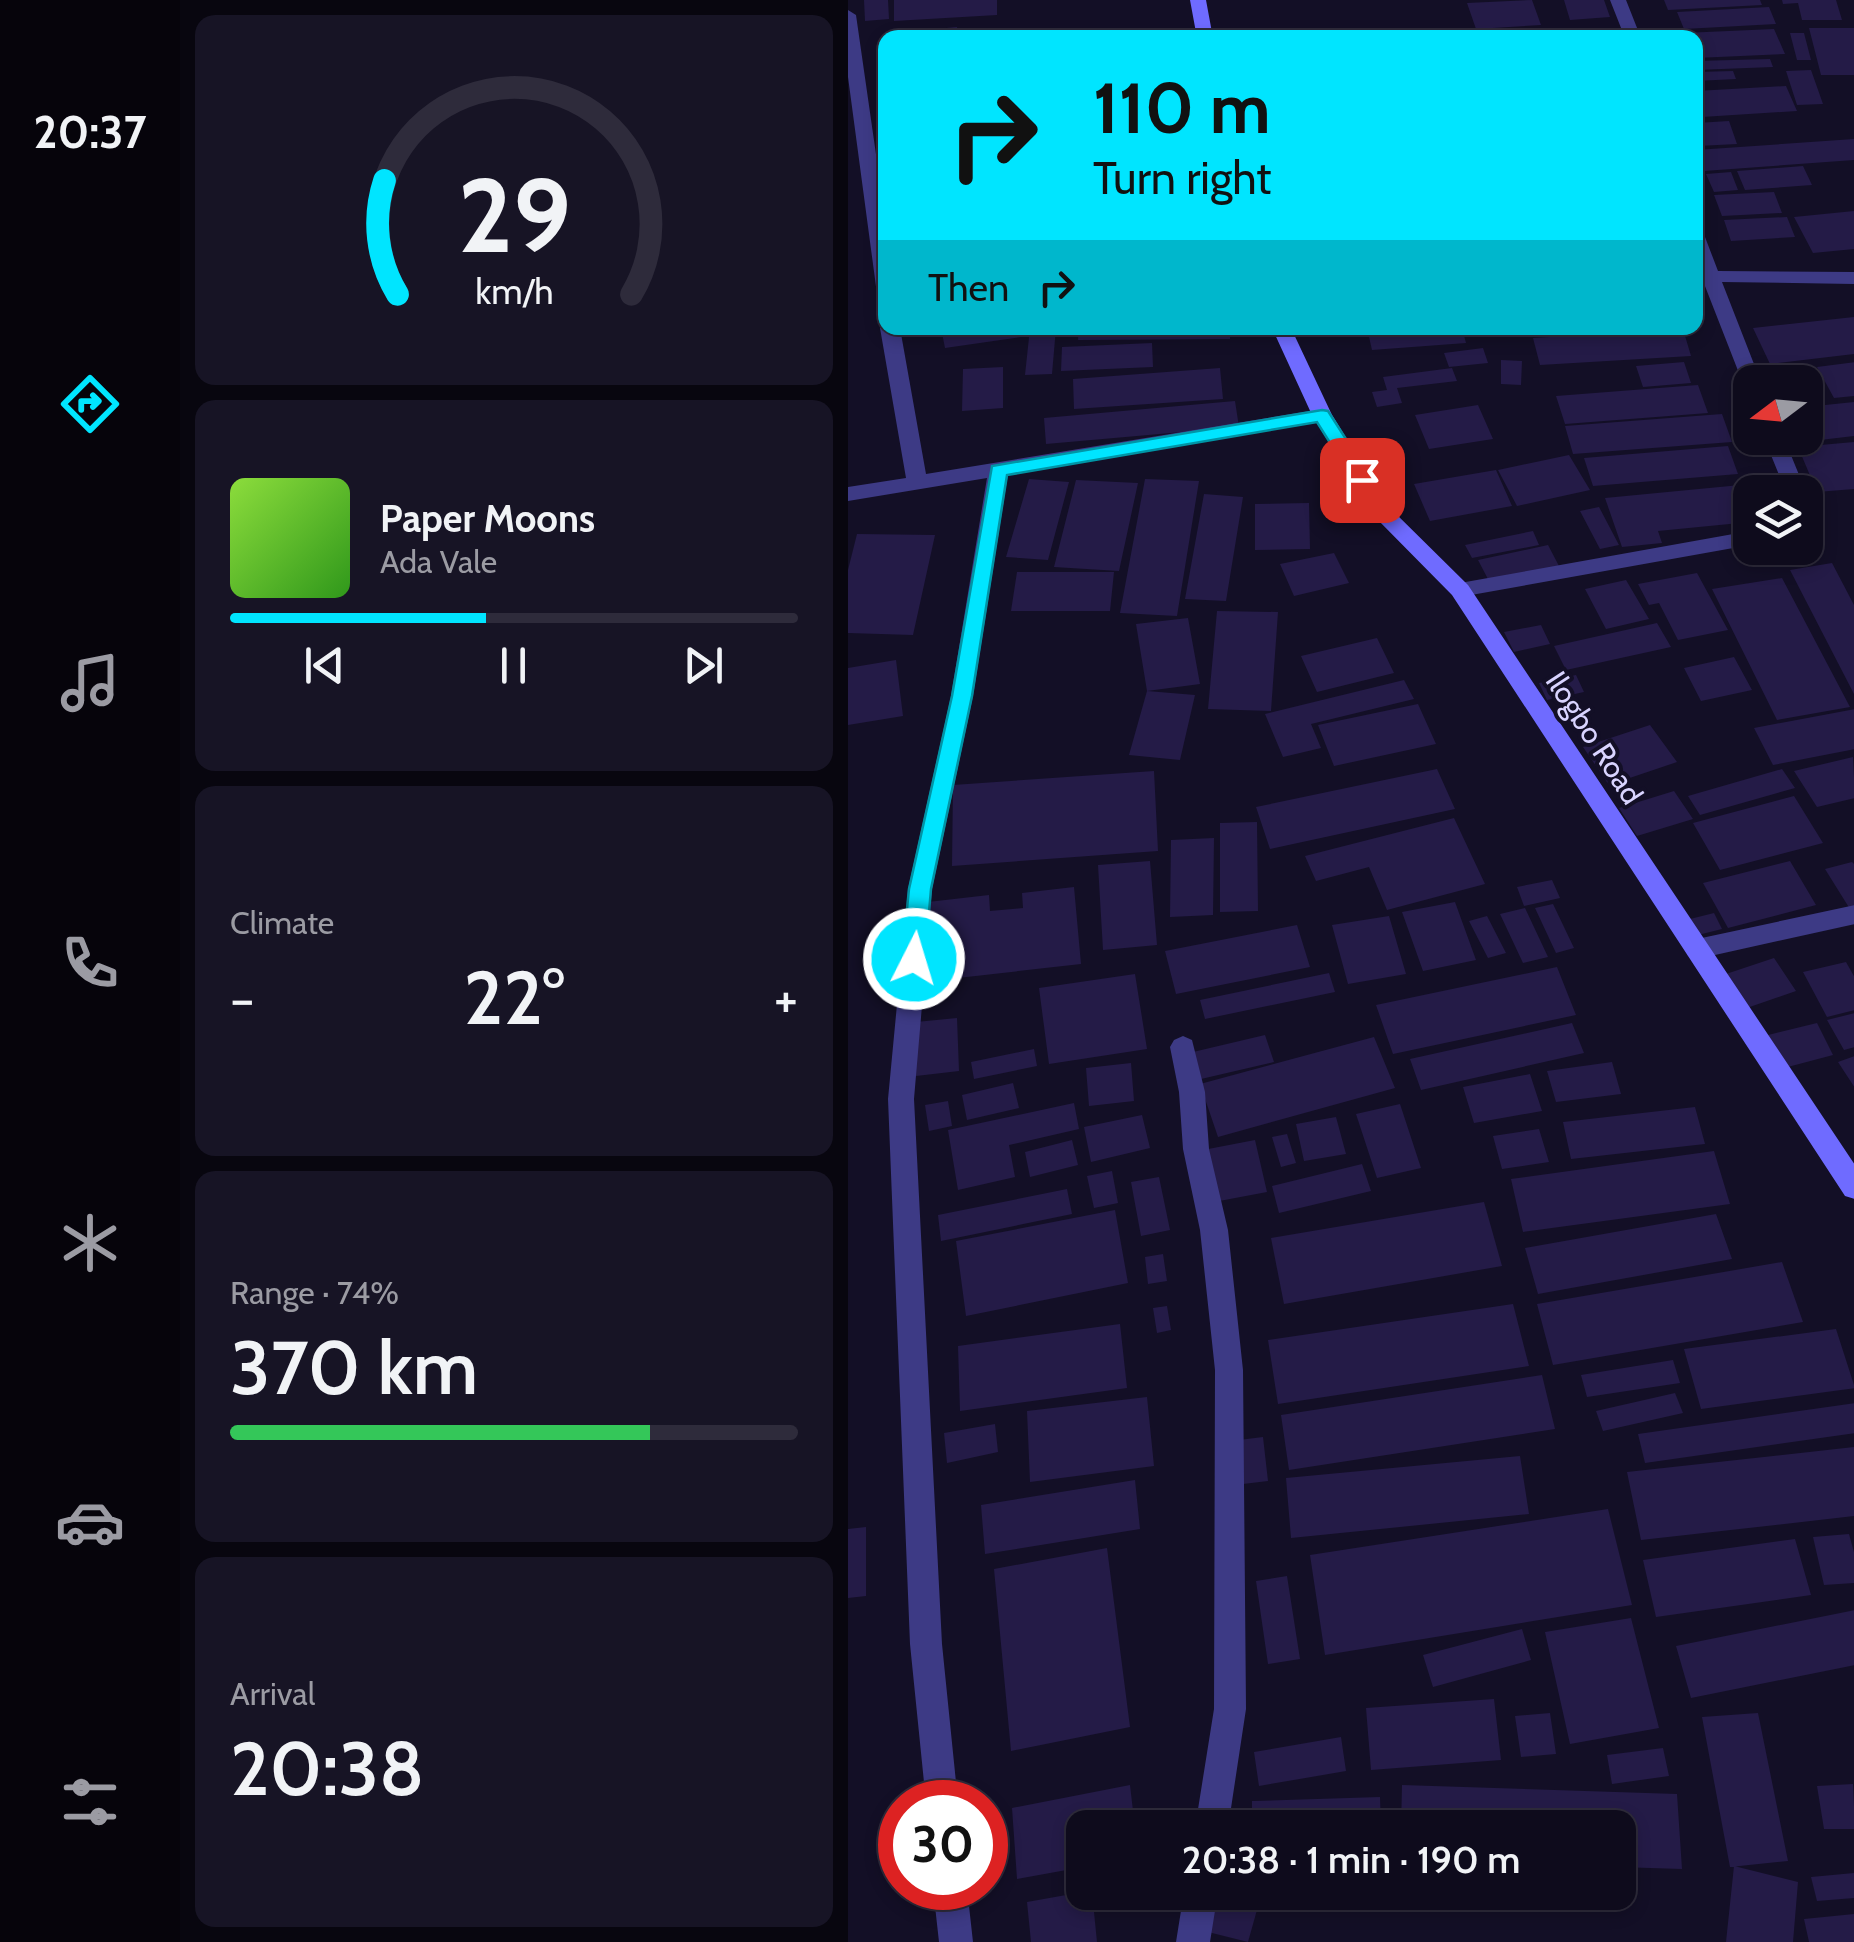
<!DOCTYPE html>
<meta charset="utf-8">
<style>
body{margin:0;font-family:Cabin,sans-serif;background:#171425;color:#f1f3f6;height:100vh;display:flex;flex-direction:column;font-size:38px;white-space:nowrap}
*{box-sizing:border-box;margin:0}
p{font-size:32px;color:#9b9ba3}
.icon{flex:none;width:55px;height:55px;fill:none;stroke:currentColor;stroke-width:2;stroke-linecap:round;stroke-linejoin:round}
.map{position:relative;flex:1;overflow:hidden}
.drawer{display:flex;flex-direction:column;gap:15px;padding:15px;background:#08060f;width:668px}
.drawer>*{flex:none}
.banner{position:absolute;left:30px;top:30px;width:825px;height:305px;border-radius:20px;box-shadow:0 5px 15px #0003,0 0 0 2px #2e2b3b;background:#00e5ff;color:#111;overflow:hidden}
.needle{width:65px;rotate:254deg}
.tools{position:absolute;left:885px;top:365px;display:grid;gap:20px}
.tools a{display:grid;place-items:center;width:90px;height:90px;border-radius:20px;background:#0e0b1c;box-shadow:0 5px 15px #0003,0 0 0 2px #2e2b3b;font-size:50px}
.speed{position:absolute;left:30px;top:1780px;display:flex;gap:20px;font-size:50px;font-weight:700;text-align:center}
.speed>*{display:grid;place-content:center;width:130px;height:130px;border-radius:50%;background:#0e0b1c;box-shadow:0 5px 15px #0003,0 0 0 2px #2e2b3b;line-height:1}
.speed .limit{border:15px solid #d22;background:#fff;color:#111}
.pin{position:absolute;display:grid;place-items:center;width:85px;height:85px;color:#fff;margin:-42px;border-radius:20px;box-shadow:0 5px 15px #0006}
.me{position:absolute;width:110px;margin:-55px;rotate:5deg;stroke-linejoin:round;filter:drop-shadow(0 0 8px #0008)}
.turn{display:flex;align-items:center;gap:35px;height:210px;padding:0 50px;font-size:45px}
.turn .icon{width:130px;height:130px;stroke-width:2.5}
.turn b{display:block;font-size:70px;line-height:85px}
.then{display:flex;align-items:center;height:95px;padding:0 50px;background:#0003;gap:20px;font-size:38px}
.big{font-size:75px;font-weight:600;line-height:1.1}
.drawer .tile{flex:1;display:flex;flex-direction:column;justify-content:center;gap:15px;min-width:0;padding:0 35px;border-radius:20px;background:#171425}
.drawer .dial{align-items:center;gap:0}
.dial svg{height:260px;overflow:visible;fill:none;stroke:#2e2b3b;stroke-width:7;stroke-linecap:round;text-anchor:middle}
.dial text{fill:#f1f3f6;stroke:none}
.song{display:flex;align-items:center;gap:30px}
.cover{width:120px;height:120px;border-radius:15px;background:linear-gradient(135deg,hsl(90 70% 55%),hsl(110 70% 35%))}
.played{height:10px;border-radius:5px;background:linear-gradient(90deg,#00e5ff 45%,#2e2b3b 45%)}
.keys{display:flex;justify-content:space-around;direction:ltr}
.heat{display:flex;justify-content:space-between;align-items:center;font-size:55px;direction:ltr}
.charge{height:15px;border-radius:8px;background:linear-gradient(90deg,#34c759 74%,#2e2b3b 0)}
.trip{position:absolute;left:218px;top:1810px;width:570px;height:100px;border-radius:20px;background:#0e0b1c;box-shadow:0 5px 15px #0003,0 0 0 2px #2e2b3b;font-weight:600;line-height:100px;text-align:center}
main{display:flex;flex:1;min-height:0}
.tab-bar{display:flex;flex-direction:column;width:180px;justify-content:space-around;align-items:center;background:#06040b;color:#9b9ba3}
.tab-bar .icon{width:70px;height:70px}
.tab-bar .active{color:#00e5ff}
.tab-bar b{font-size:45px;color:#f1f3f6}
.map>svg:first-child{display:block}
.building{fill:#241b47}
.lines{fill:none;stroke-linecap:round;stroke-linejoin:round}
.street{fill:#3d3a85;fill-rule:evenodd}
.secondary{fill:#6f6bff;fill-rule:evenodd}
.route{fill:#00e5ff;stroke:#0095a6;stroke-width:2.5}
.labels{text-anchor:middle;stroke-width:8;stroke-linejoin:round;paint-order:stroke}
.street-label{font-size:30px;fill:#d9d4ff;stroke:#130f26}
</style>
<main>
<nav class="tab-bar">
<b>20:37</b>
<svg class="icon active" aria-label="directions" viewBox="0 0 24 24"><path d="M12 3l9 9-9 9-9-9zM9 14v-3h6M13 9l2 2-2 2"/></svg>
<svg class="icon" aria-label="music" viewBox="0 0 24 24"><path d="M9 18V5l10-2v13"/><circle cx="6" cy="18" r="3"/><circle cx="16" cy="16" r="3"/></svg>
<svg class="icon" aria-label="phone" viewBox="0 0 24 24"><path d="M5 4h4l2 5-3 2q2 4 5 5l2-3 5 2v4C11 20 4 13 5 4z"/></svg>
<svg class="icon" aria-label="climate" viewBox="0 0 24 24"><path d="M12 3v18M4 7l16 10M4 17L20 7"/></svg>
<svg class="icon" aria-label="car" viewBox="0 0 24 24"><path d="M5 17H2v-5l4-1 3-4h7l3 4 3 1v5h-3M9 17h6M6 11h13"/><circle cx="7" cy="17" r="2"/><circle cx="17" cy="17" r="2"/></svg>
<svg class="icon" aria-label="filters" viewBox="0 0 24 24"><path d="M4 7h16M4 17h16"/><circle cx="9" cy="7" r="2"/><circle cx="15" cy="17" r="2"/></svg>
</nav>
<section class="drawer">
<div class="tile dial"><svg viewBox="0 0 100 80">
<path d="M14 69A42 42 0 1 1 86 69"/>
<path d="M14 69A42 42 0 0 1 10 34" stroke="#00e5ff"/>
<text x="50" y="56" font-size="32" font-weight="700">29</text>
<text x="50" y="72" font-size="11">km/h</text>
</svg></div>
<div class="tile">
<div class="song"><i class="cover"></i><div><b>Paper Moons</b><p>Ada Vale</p></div></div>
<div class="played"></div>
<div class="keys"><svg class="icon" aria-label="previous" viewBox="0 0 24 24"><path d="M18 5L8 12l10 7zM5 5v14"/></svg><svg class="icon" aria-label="pause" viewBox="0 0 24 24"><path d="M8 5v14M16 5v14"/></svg><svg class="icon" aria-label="next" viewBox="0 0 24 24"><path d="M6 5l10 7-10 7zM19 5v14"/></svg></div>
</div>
<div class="tile"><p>Climate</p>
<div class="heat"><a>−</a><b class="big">22°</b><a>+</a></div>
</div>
<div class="tile"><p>Range · 74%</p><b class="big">370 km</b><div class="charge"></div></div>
<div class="tile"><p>Arrival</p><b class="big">20:38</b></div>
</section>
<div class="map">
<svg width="1007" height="1942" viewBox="0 0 1007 1942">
<rect width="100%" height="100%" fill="#130f26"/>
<path class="building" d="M16,0H40L41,19L17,21Z
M46,0H149V15L46,21Z
M684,0L693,25L628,29L619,3Z
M716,0H756L762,17L722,20Z
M816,0H912L914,5L820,10Z
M934,0H988L994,20H954L950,3L935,4Z
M921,7L928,24L836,29L829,12Z
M109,27L110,38H36V34Z
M313,28L316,38H256V35Z
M961,28H1007V75H973Z
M926,29L937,54L848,58V38H815L813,34Z
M942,33H956L963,60H949Z
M922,59L925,67L848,70V61Z
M963,70L975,104L949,105L938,71Z
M885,71L888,79L848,81V72Z
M938,86L949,111L854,117L848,101V91Z
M881,121L889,144L850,146L848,123Z
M1007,139V160L856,171L848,150Z
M955,166L964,185L897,190L889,171Z
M883,172L890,190L866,192L858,174Z
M926,192L934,213L874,216L866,195Z
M1007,211V249L965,253L946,217Z
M939,217L947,237L883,241L876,220Z
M1007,317V354L922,364L905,328Z
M93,328H171L173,337L97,348Z
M182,328H208L204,374L177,375Z
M231,328H382V339L230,340Z
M519,328H614L618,343L524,350Z
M835,329L843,356L692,365L685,338Z
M304,343L305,367L213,371L214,347Z
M635,348L640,363L601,367L596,353Z
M653,360L674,361L673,385L653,384Z
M836,362L843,383L795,387L788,366Z
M1007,362V396L986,398L969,367Z
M155,367V408L114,411L115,369Z
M372,368L375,399L226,409L225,379Z
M604,368L609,381L549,388L554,403L529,407L524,392L539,390L535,377Z
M850,385L860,413L717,424L708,396Z
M387,401L391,427L198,444L196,418Z
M1007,402V436L955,442L958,407Z
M630,405L645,439L581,449L567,415Z
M874,414L884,442L725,454L717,426Z
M1007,442V489L969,492L950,447Z
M880,446L890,474L745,486L736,458Z
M721,455L742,490L669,506L650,470Z
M648,470L664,506L582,521L566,484Z
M181,479L221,482L200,560L158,557Z
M297,479L351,481L329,616L272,613Z
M228,480L290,483L271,571L206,567Z
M903,484L906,492H902V522L810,531L814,543L774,547L757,498Z
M356,494L395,497L378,601L337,599Z
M461,503L462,549L407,550V504Z
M751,507L771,545L752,549L732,511Z
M685,531L691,545L624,558L617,545Z
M9,534L87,535L65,635L0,633V570Z
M700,545L711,566L641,581L630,560Z
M486,553L501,583L446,596L432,564Z
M984,563L1007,607V696L942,570Z
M169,572H266L262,611H163Z
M849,573L880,630L830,640L811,603L801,605L790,584Z
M934,578L1002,707L929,720L864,589Z
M778,580L801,619L758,629L737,589Z
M369,611L430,612L423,711L360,709Z
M340,618L352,684L299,691L347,695L332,760L281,755L299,691L288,624Z
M809,623L823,647L718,670L706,646Z
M693,625L702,644L666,652L656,632Z
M529,638L546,673L469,692L453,656Z
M886,657L904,690L853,701L836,668Z
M48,660L55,716L0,725V668Z
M728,675L736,692L699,700L691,683Z
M556,680L566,699L463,724L473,748L435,757L417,714Z
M570,704L588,744L486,766L470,725Z
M1007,709V749L925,765L906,728Z
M802,725L829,762L761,785L735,747Z
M1005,757L1007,798L969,807L946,771Z
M589,769L607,809L422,849L408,807Z
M934,769L947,788L852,815L840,796Z
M306,771L310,851L104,866L105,785Z
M826,791L845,819L789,836L771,808Z
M946,796L975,843L872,870L845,823Z
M606,818L637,884L539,910L521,867L468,881L457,856Z
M409,822L410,911L372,912V823Z
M366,838L365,915L322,917L323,840Z
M302,861L309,945L255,950L250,865Z
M942,861L968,905L880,928L855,883Z
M1004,862L1007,865V917L977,869Z
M704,880L712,898L676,906L669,887Z
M226,887L233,964L83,981L80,902L141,895L142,911L175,908L174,893Z
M607,902L628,960L575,971L554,912Z
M705,904L726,948L708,953L687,908Z
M677,908L700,957L675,963L652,914Z
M866,913L874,929L850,935L842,919Z
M541,916L558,974L500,984L484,925Z
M639,916L658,953L640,958L621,921Z
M449,925L462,967L328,994L317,951Z
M926,958L948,991L893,1010L872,976Z
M998,962L1007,978V1010L979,1017L955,972Z
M709,967L728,1015L545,1054L528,1005Z
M481,973L487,992L357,1019L352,1000Z
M287,974L299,1049L201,1064L191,988Z
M1007,1013V1047L996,1050L979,1020Z
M109,1018L111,1071L68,1076V1022Z
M724,1023L736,1053L573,1090L562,1059Z
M969,1023L985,1055L936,1068L920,1035Z
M417,1035L426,1062L353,1079L345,1052Z
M526,1037L547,1088L370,1137L352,1084Z
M186,1049L189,1066L126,1079L123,1062Z
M1007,1056V1088L990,1062Z
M764,1062L773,1094L708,1102L699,1071Z
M283,1063L286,1101L241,1106L238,1068Z
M682,1074L694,1111L626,1123L615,1087Z
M165,1083L171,1108L119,1120L114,1095Z
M100,1101L104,1126L81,1131L77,1105Z
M226,1103L231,1129L161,1145L167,1177L110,1190L100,1130Z
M552,1104L573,1168L529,1178L508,1114Z
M847,1107L857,1144L723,1159L715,1122Z
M294,1115L302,1148L243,1162L236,1127Z
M488,1117L498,1154L456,1161L448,1124Z
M691,1129L701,1162L654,1169L645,1136Z
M439,1134L448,1163L433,1167L424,1137Z
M224,1140L230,1165L182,1177L177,1152Z
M407,1140L419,1192L366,1202L355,1150Z
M866,1151L882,1204L675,1232L663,1179Z
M514,1164L523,1191L431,1213L424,1186Z
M264,1171L270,1203L246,1208L239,1176Z
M311,1177L322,1230L293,1236L283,1182Z
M219,1189L224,1214L93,1241L90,1215Z
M636,1202L654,1266L436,1304L423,1238Z
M267,1210L280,1283L118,1316L108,1241Z
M868,1214L884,1259L690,1294L677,1248Z
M315,1254L319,1281L300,1284L297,1257Z
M934,1262L955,1322L705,1365L689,1304Z
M665,1304L681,1366L430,1404L420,1340Z
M319,1306L323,1330L309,1333L305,1308Z
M272,1324L279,1388L112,1411L110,1346Z
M988,1329L1007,1388L853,1409L836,1349Z
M825,1360L832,1383L739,1397L733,1375Z
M694,1375L707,1429L441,1470L433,1415Z
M827,1393L835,1413L755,1431L748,1411Z
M299,1397L306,1466L182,1482L179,1411Z
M1007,1403V1433L797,1463L790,1434Z
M147,1424L150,1452L99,1463L96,1433Z
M415,1437L420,1481L395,1484L391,1440Z
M1007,1447V1516L793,1540L779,1472Z
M672,1456L681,1514L443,1538L438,1478Z
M287,1480L292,1529L137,1554L133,1505Z
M760,1509L784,1605L477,1655L462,1555Z
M18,1527V1596L0,1598V1529Z
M1001,1534L1007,1556V1583L976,1585L965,1537Z
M947,1539L963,1595L808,1617L795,1560Z
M259,1548L282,1727L163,1751L146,1569Z
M439,1576L452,1659L420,1664L408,1581Z
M1007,1610V1665L843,1698L828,1646Z
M783,1618L811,1728L722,1744L697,1632Z
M674,1629L683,1660L585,1687L575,1655Z
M646,1699L653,1760L523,1770L518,1708Z
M702,1713L708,1754L673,1757L667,1716Z
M910,1713L940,1861L882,1867L854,1717Z
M493,1737L498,1771L411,1786L406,1752Z
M815,1748L821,1776L764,1784L759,1755Z
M1005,1784L1007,1829H976L969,1786Z
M282,1785L287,1828H235V1867L169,1879L164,1808Z
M554,1785L829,1794L834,1869L770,1867V1828H553Z
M532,1797L533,1828H404V1801Z
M886,1866L950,1882L945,1942H878Z
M1007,1873V1898L969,1901L963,1877Z
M235,1892H244L249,1942H183L179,1902Z
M363,1892H414L400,1942L352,1930Z
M1007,1914V1942H961L956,1919Z"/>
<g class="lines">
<path class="street" d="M762,0H778L793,38H777Z
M0,10L8,15L38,224V300L29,294L0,77Z
M848,232L857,237L870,271L1007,272V284L874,282L913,382H902V388L896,386L855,281L850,276Z
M38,323V328H52L78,474L474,409L484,415L474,421L160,474L125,696L84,889L66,1099L94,1644L110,1802H78L62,1644L40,1099L60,889L103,696L139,478L0,501V487L58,478L32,328Z
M916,438H936L958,492V493L938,492Z
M902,531V545L612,597L601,590L612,583Z
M1007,905V924L849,959L840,956L837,949L840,942L849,939Z
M335,1036L344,1040L357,1092L361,1149L380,1230L395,1370L398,1709L380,1828H347L366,1709L367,1370L352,1230L335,1149L331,1092L322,1047L326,1040Z
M85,1888H119L125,1942H91Z
M336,1892H370L362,1942H328Z"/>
<path class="secondary" d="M342,0H358L365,38H349Z
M424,328H443L484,415L541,507L620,585L1007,1165V1199L997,1196L604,595L527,517L464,415Z"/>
</g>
<path class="route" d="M474,410L480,411L521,475V484H508L469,422L159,475L124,696L83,889L77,959L66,968L57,966L54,959L61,889L104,696L144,466Z"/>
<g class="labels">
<g class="street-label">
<text transform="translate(746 738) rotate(57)" y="10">Ilogbo Road</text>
</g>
</g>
</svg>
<div class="tools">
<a><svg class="needle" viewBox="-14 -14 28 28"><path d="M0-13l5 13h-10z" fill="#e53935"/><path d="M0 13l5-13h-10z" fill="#9b9ba3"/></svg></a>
<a><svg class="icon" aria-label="layers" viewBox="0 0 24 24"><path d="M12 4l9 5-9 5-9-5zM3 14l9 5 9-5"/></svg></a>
</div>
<div class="speed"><div class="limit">30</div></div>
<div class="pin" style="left:514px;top:480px;background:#d93025"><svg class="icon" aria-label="arrive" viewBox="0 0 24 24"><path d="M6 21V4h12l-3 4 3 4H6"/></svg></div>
<svg class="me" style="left:66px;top:959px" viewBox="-20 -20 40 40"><circle r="17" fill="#00e5ff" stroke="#fff" stroke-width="3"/><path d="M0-11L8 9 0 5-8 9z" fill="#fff"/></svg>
<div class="trip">20:38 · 1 min · 190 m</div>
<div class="banner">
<div class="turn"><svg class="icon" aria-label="right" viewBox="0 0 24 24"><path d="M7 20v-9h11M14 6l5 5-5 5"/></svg><div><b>110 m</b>Turn right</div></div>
<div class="then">Then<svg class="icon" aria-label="right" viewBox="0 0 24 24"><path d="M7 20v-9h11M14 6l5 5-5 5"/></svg></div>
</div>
</div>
</main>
